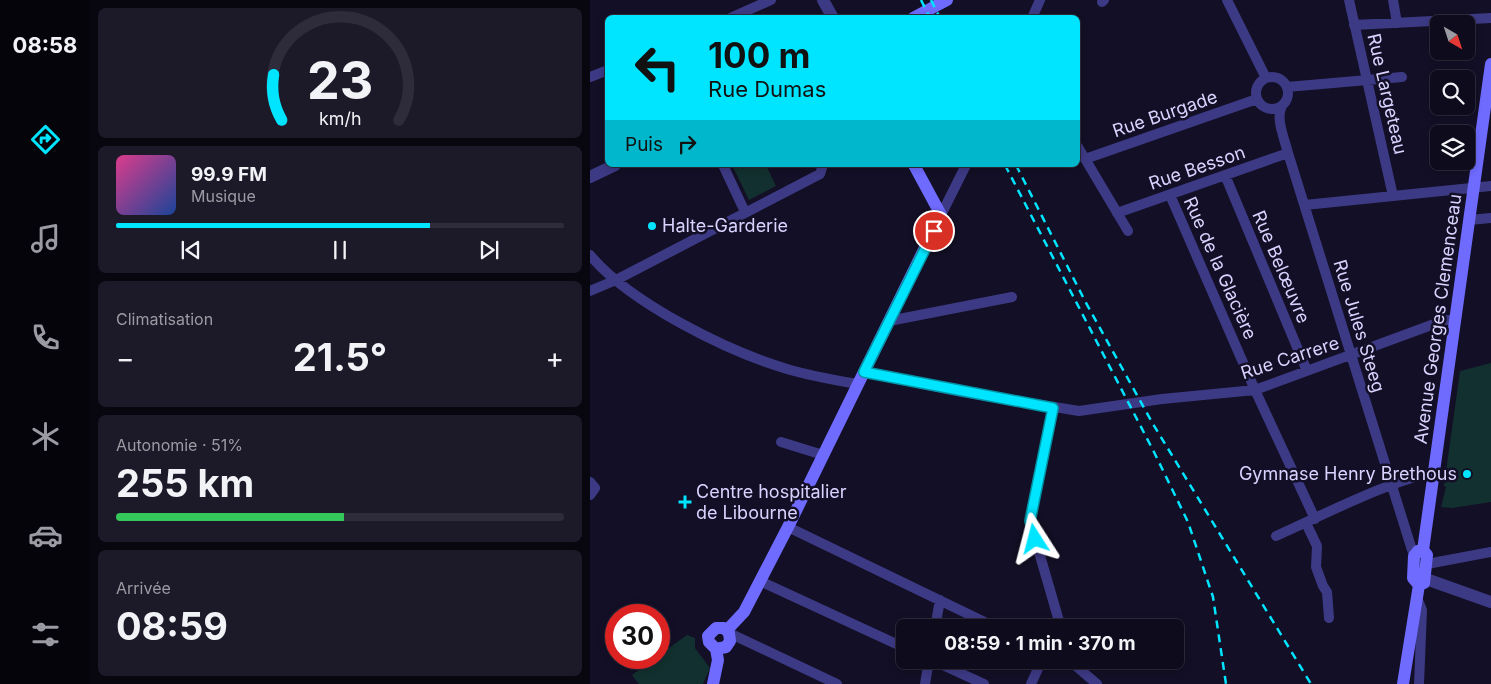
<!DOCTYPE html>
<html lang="fr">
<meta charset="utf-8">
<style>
body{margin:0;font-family:Inter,sans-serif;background:#1c1929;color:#f1f3f6;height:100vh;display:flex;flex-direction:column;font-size:19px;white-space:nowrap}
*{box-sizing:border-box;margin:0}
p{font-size:16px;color:#9b9ba3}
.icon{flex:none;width:28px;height:28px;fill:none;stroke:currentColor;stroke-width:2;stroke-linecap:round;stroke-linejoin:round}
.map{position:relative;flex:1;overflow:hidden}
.details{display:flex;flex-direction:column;gap:8px;padding:8px;background:#08060f;width:500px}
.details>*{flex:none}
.top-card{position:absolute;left:15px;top:15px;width:475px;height:152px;border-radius:8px;box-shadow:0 2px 8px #0003,0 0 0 1px #2e2b3b;background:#00e5ff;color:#111;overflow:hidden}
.needle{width:32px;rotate:141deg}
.tools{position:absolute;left:840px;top:15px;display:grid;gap:10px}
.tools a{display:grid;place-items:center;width:45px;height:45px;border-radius:8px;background:#0e0b1c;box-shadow:0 2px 8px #0003,0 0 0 1px #2e2b3b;font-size:25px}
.speed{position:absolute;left:15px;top:604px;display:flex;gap:10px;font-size:25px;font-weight:700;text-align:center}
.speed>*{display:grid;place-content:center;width:65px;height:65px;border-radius:50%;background:#0e0b1c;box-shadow:0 2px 8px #0003,0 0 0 1px #2e2b3b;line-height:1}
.speed .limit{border:8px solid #d22;background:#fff;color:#111}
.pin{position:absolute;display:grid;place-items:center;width:42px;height:42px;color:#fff;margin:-21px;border:2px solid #fff;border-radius:50%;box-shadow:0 1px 5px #0007}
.me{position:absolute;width:55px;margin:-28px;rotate:351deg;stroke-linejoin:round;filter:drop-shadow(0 0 4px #0008)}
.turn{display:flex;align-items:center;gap:18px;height:105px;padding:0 20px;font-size:22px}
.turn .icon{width:65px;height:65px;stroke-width:2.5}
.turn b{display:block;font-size:35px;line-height:42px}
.then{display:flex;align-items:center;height:48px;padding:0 20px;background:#0003;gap:10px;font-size:19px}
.big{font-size:38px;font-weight:700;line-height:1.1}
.details .widget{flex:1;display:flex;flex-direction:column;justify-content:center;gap:8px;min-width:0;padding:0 18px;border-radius:8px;background:#1c1929}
.details .dial{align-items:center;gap:0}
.dial svg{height:130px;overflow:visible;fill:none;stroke:#2e2b3b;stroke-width:7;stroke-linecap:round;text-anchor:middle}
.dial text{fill:#f1f3f6;stroke:none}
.song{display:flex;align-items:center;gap:15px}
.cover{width:60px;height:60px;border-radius:8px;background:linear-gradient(135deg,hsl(330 70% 55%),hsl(220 70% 35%))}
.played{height:5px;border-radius:2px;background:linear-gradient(90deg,#00e5ff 70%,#2e2b3b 70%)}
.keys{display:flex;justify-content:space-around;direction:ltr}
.heat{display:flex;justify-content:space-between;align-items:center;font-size:28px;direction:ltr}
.charge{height:8px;border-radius:4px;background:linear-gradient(90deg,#34c759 51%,#2e2b3b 0)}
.trip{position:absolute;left:306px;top:619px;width:288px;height:50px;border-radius:8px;background:#0e0b1c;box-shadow:0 2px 8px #0003,0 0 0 1px #2e2b3b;font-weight:700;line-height:50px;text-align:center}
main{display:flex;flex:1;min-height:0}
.tab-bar{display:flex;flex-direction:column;width:90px;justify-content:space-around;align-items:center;background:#06040b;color:#9b9ba3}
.tab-bar .icon{width:35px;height:35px}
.tab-bar .current{color:#00e5ff}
.tab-bar b{font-size:22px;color:#f1f3f6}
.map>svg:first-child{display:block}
.green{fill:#12302f}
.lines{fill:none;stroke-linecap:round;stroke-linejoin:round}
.minor{stroke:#3d3a85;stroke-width:10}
.tertiary{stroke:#3d3a85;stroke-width:12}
.secondary{stroke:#6f6bff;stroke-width:12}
.rail{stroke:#00e5ff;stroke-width:2.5;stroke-dasharray:8 6;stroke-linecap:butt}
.route-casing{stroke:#0095a6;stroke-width:12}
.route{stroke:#00e5ff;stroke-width:9}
.poi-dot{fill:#00e5ff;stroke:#130f26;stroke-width:2}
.labels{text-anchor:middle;stroke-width:5;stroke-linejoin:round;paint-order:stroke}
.street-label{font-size:18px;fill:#d9d4ff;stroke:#130f26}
.poi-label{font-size:18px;fill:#d9d4ff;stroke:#130f26;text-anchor:start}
</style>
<main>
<nav class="tab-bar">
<b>08:58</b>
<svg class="icon current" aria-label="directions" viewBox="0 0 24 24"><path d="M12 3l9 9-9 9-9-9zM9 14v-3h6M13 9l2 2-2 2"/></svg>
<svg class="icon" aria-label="music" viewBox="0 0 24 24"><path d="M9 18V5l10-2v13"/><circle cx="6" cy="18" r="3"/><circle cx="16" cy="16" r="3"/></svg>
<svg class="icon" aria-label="phone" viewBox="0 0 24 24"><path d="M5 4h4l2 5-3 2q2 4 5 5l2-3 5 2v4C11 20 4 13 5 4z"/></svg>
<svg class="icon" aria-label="climate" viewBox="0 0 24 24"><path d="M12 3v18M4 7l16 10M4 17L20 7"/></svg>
<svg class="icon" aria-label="car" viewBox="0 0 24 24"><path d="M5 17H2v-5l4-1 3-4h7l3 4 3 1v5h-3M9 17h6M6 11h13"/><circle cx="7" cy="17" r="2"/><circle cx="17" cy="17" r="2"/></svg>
<svg class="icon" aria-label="filters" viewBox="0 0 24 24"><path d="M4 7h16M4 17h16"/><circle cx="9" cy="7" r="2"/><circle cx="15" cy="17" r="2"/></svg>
</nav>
<section class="details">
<div class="widget dial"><svg viewBox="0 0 100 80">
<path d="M14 69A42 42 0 1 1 86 69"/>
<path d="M14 69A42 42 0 0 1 9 41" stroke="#00e5ff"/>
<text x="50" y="56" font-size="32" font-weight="700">23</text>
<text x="50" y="72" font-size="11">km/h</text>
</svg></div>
<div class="widget">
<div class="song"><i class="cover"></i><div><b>99.9 FM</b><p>Musique</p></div></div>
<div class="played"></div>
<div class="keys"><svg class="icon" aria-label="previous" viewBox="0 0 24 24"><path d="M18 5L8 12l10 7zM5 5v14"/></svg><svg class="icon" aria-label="pause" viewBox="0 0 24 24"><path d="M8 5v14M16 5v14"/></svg><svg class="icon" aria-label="next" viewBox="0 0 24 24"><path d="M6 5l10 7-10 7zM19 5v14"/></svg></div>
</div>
<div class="widget"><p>Climatisation</p>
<div class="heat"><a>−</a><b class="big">21.5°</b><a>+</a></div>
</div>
<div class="widget"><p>Autonomie · 51%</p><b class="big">255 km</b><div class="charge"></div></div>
<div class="widget"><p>Arrivée</p><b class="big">08:59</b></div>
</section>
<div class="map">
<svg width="901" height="684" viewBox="0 0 901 684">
<rect width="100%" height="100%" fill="#130f26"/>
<path class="green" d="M142,165H176L186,186L159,200Z
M901,363V502L862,508L851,507L856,487L854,486L870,371Z
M97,635L105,638V648L120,668L113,684H49L42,675L65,658H69V655Z"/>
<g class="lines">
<path class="minor" d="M637,0L676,78
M759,0L803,196
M803,0L807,23
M512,2L514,0
M140,18L181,0
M442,18L450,0
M764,25L901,18
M0,77L18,70
M666 93a16 16 0 1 1 32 0a16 16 0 1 1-32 0Z
M697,87L812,77
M692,106C685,118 695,140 698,153L822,550L825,553
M488,147L538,231
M495,159L667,99
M133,165L155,212
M635,175L717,371
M580,195L665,390L725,519
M715,205L901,186
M527,213L698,153
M351,215L376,165
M879,220L901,218
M0,255C40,303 137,351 197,369C220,376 244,380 268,384
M0,291L26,280L230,174L233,165
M299,321L422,297
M274,372L372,392L489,411L572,399L665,390L855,320H865
M463,408L440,521L471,628
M191,442L233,455
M0,482L5,488L0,495
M716,523L727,546L726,567L733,586L737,592L739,618
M198,527L407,628
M686,536C716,523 817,472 844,474
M837,564L901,552
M170,581L315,648
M827,598L832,610L829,684
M345,628L350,600
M139,633L247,684
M342,660L394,684
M479,660L507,684
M335,684L339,660
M441,684L452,660"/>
<path class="tertiary" d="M233,0L243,18
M0,177L25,165
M836,579L901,602"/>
<path class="secondary" d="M323,18L357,0
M833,550L828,551L824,556L823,578L829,585L834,583L837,555L833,550L901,64
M137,630L154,612L198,527L351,215L324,165
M123,684L128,660L126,649L119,642L118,636L126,628H134L139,633L140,641L136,647L126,649
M813,684L829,585"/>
<path class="rail" d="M331,0L340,18
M341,0L350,18
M415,165L564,452L598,522L623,597L636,684
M426,165L495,301L563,424L721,684"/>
</g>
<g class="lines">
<g class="route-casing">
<path id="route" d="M344,231L274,372L463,408L440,521L445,539"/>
</g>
<use href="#route" class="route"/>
</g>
<g class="poi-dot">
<circle cx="62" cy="226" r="5"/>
<circle cx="877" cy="474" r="5"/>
<path d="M92.5 494.5h5v5h5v5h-5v5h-5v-5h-5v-5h5z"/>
</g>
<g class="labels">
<g class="street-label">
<text transform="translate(797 94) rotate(77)" y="6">Rue Largeteau</text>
<text transform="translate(575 114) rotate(-19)" y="6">Rue Burgade</text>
<text transform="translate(607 168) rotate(-19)" y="6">Rue Besson</text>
<text transform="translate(691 267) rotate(67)" y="6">Rue Belœuvre</text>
<text transform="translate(630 268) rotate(66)" y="6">Rue de la Glacière</text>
<text transform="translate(848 319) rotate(-82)" y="6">Avenue Georges Clemenceau</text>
<text transform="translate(769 326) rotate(73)" y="6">Rue Jules Steeg</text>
<text transform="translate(700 358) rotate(-18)" y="6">Rue Carrere</text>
</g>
<g class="poi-label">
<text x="72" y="232">Halte-Garderie</text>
<text x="867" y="480" text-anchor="end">Gymnase Henry Brethous</text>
<text x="106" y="498">Centre hospitalier<tspan x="106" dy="21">de Libourne</tspan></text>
</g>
</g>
</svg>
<div class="tools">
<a><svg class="needle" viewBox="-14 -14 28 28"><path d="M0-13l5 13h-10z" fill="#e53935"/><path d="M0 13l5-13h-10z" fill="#9b9ba3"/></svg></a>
<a><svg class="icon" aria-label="search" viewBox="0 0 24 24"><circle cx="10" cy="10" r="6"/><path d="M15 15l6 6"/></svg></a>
<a><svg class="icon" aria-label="layers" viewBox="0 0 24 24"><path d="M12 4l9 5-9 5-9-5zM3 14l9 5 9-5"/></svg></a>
</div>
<div class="speed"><div class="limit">30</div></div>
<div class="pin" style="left:344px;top:231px;background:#d93025"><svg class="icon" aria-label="arrive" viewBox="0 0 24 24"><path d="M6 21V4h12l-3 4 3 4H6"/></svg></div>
<svg class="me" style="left:445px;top:539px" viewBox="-20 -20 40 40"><path d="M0-17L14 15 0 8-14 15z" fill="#00e5ff" stroke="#fff" stroke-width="4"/></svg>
<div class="trip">08:59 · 1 min · 370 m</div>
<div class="top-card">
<div class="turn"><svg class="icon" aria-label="left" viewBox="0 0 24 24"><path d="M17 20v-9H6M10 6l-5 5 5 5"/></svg><div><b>100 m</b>Rue Dumas</div></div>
<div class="then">Puis<svg class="icon" aria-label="right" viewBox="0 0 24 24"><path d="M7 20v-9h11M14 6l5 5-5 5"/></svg></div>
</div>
</div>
</main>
